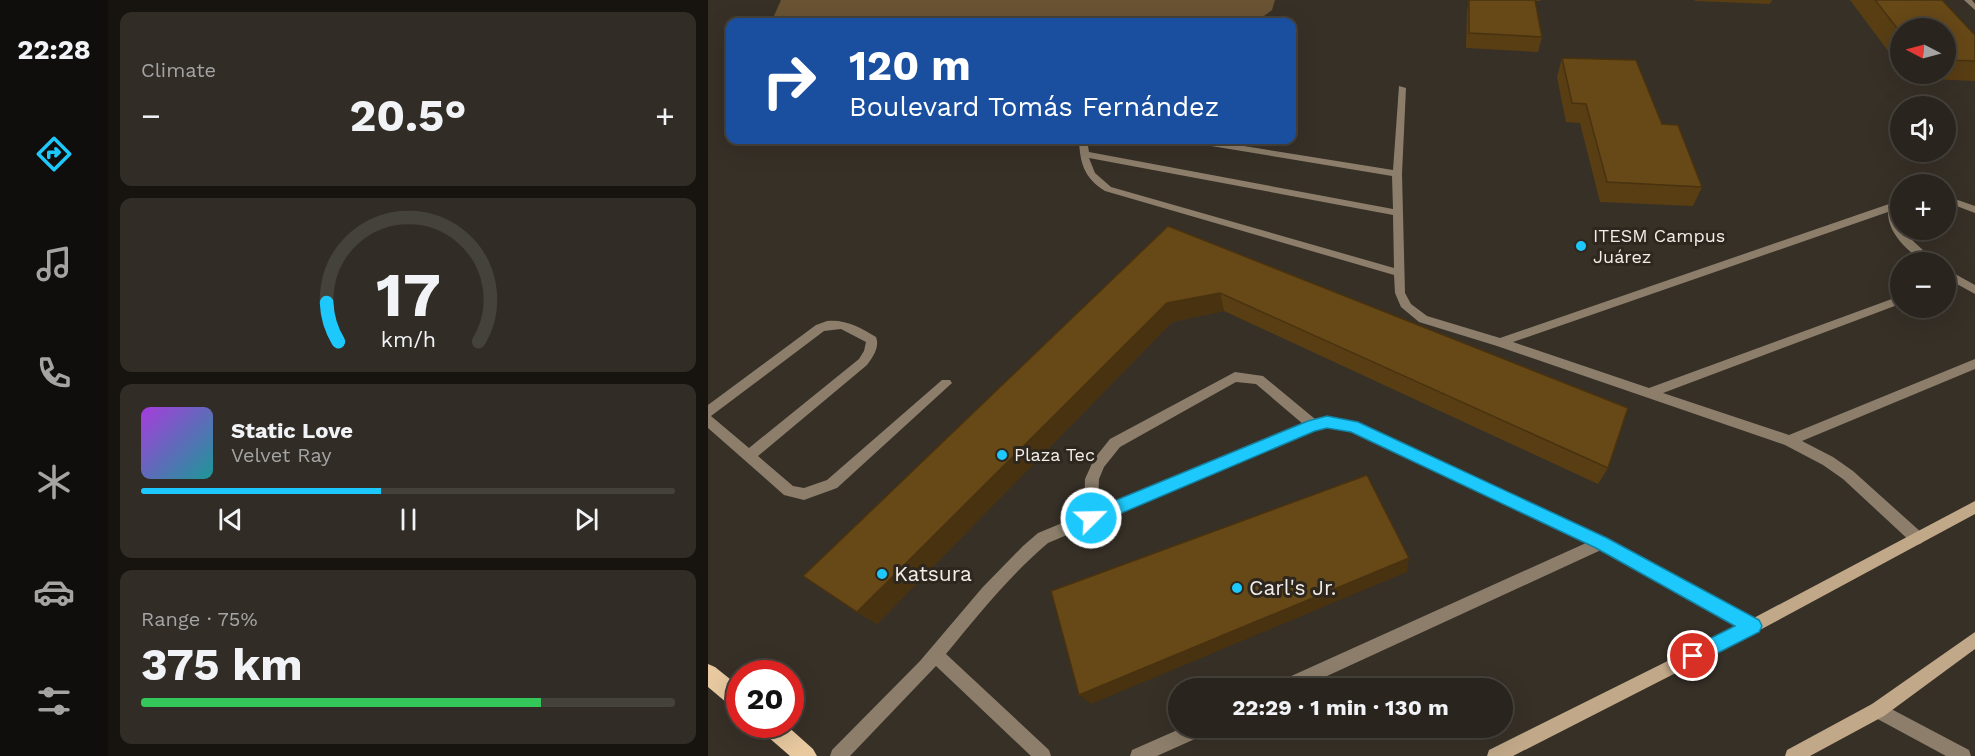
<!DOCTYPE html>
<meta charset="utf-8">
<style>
body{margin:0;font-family:"Work Sans",sans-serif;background:#312c26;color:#f1f3f6;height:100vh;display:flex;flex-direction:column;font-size:22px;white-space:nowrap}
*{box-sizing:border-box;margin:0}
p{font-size:20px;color:#a5a4a4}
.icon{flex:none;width:33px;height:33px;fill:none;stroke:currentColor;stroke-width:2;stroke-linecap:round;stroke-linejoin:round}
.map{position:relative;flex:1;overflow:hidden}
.drawer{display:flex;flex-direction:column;gap:12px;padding:12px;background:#171410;width:600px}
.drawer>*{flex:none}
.hud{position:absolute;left:18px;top:18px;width:570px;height:126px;border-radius:12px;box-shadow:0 6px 24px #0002,0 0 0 2px #45413b;background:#1a4fa0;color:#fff;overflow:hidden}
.needle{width:39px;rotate:276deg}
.tools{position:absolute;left:1182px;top:18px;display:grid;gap:12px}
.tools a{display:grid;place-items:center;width:66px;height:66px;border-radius:50%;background:#29241d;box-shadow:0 6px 24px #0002,0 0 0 2px #45413b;font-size:30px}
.speed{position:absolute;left:18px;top:660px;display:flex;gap:12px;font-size:30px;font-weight:700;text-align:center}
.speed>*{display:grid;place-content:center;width:78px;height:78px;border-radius:50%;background:#29241d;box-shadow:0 6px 24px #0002,0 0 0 2px #45413b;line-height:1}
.speed .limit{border:9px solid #d22;background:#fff;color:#111}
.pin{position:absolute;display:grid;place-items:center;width:51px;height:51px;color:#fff;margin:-26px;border:3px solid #fff;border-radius:50%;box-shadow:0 2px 6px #0007}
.me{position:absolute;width:66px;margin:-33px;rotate:67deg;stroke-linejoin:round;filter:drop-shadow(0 0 4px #0008)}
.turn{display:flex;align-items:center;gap:21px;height:126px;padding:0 24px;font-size:27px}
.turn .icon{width:78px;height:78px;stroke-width:2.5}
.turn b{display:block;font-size:42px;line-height:51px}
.big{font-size:45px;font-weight:700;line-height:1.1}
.drawer .widget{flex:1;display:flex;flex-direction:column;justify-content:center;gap:9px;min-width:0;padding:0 21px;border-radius:12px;background:#312c26}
.drawer .dial{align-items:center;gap:0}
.dial svg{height:156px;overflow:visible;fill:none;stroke:#45413b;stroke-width:7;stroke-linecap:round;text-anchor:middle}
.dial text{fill:#f1f3f6;stroke:none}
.song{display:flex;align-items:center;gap:18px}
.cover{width:72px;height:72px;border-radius:9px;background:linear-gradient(135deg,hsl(280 70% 55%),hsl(180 70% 35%))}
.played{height:6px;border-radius:3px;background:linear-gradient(90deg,#1dc9fc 45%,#45413b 45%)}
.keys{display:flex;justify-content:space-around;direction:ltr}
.heat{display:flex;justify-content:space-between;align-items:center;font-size:33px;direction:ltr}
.charge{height:9px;border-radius:4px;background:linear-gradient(90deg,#34c759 75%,#45413b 0)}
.trip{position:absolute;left:460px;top:678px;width:345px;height:60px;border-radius:30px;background:#29241d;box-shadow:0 6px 24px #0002,0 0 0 2px #45413b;font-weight:700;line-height:60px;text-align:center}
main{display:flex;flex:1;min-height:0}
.tab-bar{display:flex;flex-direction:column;width:108px;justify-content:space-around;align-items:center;background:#100e0c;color:#a5a4a4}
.tab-bar .icon{width:42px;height:42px}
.tab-bar .selected{color:#1dc9fc}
.tab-bar b{font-size:27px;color:#f1f3f6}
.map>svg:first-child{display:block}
.green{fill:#695333}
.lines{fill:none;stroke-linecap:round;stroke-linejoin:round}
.service{fill:#8c7e6a;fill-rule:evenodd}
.secondary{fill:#c0a888;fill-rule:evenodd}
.primary{fill:#e8c9a0;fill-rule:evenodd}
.wall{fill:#593e14}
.shaded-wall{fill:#483210}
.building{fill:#674817;stroke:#483210;stroke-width:1.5}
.route{fill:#1dc9fc;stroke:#1383a4;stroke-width:1.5}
.poi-dot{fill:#1dc9fc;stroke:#2d271e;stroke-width:2}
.labels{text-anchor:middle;stroke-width:6;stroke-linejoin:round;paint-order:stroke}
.poi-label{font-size:18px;fill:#f2ede8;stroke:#2d271e;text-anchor:start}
.near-poi-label{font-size:21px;fill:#f2ede8;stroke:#2d271e;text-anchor:start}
</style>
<main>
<nav class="tab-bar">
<b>22:28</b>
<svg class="icon selected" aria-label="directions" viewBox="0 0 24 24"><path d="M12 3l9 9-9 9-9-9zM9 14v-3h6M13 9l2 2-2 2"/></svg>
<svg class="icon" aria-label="music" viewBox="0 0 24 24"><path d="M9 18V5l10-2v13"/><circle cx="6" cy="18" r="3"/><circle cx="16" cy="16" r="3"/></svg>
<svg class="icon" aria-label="phone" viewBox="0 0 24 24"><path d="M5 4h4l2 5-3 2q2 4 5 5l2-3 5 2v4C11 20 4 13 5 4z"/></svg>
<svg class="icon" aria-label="climate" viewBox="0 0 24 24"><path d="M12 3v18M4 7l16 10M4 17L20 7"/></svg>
<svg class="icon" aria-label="car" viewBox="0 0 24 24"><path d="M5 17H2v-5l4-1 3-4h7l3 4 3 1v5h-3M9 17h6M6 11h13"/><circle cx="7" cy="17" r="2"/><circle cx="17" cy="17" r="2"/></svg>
<svg class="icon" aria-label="filters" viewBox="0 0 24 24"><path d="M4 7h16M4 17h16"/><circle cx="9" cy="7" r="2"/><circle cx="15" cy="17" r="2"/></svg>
</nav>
<section class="drawer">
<div class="widget"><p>Climate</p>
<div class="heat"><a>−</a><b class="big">20.5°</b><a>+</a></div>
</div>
<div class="widget dial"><svg viewBox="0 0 100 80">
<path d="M14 69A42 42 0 1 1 86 69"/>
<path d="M14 69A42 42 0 0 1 8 49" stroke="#1dc9fc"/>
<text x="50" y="56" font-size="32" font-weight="700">17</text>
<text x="50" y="72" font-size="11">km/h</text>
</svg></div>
<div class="widget">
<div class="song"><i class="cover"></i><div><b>Static Love</b><p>Velvet Ray</p></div></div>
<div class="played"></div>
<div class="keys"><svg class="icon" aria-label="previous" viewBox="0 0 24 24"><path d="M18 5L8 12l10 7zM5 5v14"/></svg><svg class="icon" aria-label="pause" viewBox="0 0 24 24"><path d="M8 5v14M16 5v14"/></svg><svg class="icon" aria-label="next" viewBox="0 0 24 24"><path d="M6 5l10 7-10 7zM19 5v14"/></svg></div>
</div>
<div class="widget"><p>Range · 75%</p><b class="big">375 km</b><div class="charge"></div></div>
</section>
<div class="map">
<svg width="1267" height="756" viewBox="0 0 1267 756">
<rect width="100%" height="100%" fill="#373027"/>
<path class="green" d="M73,0H567L564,10L548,22H71L65,18Z"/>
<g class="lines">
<path class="service" d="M1256,0H1264L1267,4V10Z
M691,86L698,88L694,174L697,293L703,304L719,316L792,338L1181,204L1185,197L1192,195L1190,208L1192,230H1195L1204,240L1228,262H1216C1200,251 1180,234 1180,212L805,342L941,388L1192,296V304L955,393L1081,435L1267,359V369L1094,441L1125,457L1145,471L1214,533L1216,538L1214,543L1209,545L1204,543L1135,479L1115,465L1077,445L789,346L711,322L693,307L687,293L686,275L397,191C376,178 372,163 371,140H379L381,152L685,209L684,176L485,143L481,140H498L685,170ZM381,158L685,215L686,268L403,187L387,173Z
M1238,196L1267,206V213L1238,202Z
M1238,269L1267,285V294L1238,278Z
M119,321C138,319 153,328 168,337C172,347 165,357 159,365L50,456L85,486L96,488L119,480L234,380H242L244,383L129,488L96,500L76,495L0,428V405L108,325ZM133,329L158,342L156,351L151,359L41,448L3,416L116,331Z
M527,372L555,376L607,419L619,417L649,422L898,538L1050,621L1053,626L1050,631L1045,634L1040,631L893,550L593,688H568L570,682L878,543L643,431L619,427L607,430L340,543C301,576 270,615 238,654L341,750L343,756H323L228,666L142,756H122L124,750L212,661L274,588L315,546L330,533L376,514L377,479L386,459L402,439ZM528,382L548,384L595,424L390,508L391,479L396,467L412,447Z
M1170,702L1261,750L1263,756H1238L1164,716L1162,710L1164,704Z
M474,728H500L498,734L449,756H422L424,750Z"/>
<path class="secondary" d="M1267,501V514L1050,631L805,756H779L781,750L1040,621Z
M1267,632V649L1176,716L1102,756H1077L1079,750L1164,704Z"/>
<path class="primary" d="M0,664L7,667L32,687V711L25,708L0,687Z
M50,724H77L105,749L109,756H82L53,731Z"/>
</g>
<path class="wall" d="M761,0H833L832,1H827L834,37L830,52L758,48L759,12Z
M987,0H1064L1062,4L987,1Z
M1142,0H1234L1267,35V81L1200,78L1197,74H1238V28H1192V67Z
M854,58L954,124L994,187L985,206L892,202L872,123L858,122L849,77Z
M460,226L900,468L890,484L516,311L464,322L169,624L149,612Z"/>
<path class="shaded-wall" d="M512,293L516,311L464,322L169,624L149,612L459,303Z
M701,558L699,572L383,704L371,695Z"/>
<path class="building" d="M761,0H827L834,37L761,33Z
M1167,0H1234L1267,35V61L1238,60V28H1192V32Z
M854,58L928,60L954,124L970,125L994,187L899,182L878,104L864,103Z
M460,226L920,408L900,468L512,293L459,303L149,612L95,576Z
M659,475L701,558L371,695L343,591Z"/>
<path class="route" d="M619,416L650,422L899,538L1051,620L1054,626L1051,632L992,662L985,665L979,662L976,656L979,650L1027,626L888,548L643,432L619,428L607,431L383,526L377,524L375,518L377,513L600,421Z"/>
<g class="poi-dot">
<circle cx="873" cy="246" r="6"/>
<circle cx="294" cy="455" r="6"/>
<circle cx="174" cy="574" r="6"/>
<circle cx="529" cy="588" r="6"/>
</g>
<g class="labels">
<g class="poi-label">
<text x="885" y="242">ITESM Campus<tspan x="885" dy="21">Juárez</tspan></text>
<text x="306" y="461">Plaza Tec</text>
</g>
<g class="near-poi-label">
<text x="186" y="581">Katsura</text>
<text x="541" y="595">Carl's Jr.</text>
</g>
</g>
</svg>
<div class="tools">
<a><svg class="needle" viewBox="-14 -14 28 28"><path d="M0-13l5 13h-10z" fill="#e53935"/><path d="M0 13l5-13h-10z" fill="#a5a4a4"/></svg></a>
<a><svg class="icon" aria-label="sound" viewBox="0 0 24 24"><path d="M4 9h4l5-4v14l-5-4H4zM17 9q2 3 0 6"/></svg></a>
<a>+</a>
<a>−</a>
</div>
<div class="speed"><div class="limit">20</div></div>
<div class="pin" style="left:985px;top:656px;background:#d93025"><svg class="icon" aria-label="arrive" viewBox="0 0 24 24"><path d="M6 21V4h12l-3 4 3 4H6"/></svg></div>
<svg class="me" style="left:383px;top:518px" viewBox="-20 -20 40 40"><circle r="17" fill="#1dc9fc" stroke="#fff" stroke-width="3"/><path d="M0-11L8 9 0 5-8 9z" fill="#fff"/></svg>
<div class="trip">22:29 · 1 min · 130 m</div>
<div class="hud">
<div class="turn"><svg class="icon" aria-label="right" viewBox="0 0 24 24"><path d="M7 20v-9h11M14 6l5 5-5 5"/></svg><div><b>120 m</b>Boulevard Tomás Fernández</div></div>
</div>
</div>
</main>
